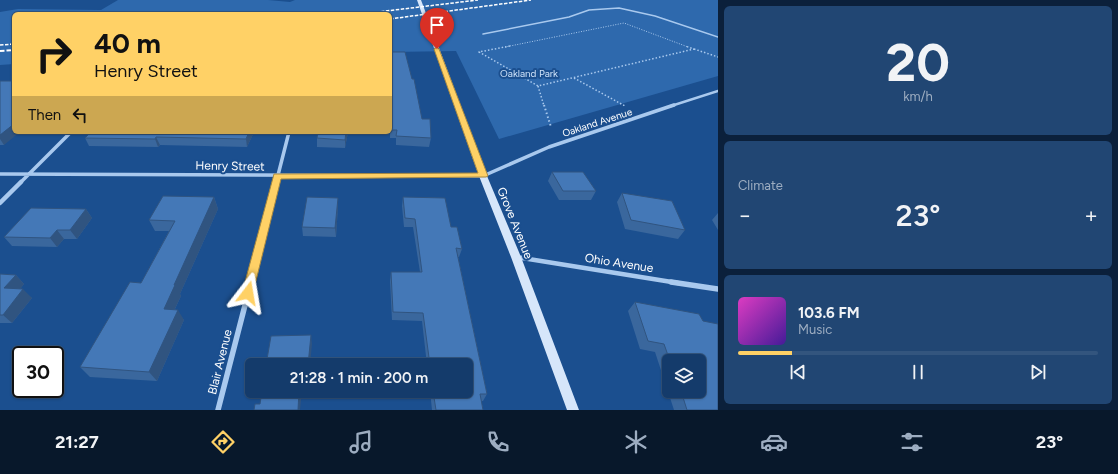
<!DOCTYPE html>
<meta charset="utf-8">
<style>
body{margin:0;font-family:Figtree,sans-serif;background:#214673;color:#f1f3f6;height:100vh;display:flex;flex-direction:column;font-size:15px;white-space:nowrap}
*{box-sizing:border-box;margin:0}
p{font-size:13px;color:#9dadc1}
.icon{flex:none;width:22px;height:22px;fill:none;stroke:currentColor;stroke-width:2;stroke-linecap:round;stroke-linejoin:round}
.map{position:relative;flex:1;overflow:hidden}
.drawer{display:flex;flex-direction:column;gap:6px;padding:6px;background:#0b203b;width:400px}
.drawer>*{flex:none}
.banner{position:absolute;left:12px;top:12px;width:380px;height:122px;border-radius:6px;box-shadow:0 1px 3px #0004,0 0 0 1px #33557e;background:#ffd166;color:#111;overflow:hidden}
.tools{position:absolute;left:662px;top:354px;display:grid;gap:8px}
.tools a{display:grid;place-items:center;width:44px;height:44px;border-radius:6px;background:#143b6b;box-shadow:0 1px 3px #0004,0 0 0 1px #33557e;font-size:20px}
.speed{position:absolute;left:12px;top:346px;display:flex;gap:8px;font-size:20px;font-weight:700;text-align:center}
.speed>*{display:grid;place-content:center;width:52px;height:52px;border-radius:50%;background:#143b6b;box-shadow:0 1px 3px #0004,0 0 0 1px #33557e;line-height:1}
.speed .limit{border:2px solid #111;border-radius:6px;background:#fff;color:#111}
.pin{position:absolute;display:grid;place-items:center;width:34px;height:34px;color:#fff;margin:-41px -17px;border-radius:50% 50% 50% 0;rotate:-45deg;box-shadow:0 0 4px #0007}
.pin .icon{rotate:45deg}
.me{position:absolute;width:44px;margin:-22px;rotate:14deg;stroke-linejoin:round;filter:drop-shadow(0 0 3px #0008)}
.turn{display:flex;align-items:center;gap:14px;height:84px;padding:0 16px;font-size:18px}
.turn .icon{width:52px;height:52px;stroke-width:2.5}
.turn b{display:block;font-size:28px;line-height:34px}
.then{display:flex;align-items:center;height:38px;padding:0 16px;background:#0003;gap:8px;font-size:15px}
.big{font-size:30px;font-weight:600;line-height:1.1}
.drawer .widget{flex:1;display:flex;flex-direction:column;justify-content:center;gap:6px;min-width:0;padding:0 14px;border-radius:6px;background:#214673}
.drawer .dial{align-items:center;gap:0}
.dial b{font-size:52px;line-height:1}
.song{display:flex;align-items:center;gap:12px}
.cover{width:48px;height:48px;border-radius:6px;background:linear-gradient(135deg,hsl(310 70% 55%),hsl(260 70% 35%))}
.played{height:4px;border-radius:2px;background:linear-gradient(90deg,#ffd166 15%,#33557e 15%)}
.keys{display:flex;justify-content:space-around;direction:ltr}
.heat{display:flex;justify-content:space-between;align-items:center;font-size:22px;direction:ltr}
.trip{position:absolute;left:245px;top:358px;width:228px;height:40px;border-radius:6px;background:#143b6b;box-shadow:0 1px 3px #0004,0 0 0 1px #33557e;font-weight:600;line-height:40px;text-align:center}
.menu{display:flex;height:64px;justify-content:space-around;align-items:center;background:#08182b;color:#9dadc1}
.menu .icon{width:28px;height:28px}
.menu .selected{color:#ffd166}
.menu b{font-size:18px;color:#f1f3f6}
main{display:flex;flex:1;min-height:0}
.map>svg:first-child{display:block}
.green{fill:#2e69ad}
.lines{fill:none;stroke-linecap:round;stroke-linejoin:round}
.path-far2{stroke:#a9c9ee;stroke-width:1;stroke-dasharray:1 1.5;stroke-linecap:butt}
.path-far1{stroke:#a9c9ee;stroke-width:1.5;stroke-dasharray:1.5 2;stroke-linecap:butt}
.path{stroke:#a9c9ee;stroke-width:2;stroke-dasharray:1.5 2.5;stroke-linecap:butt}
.lane{stroke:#a9c9ee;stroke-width:1.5}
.street-far3{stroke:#a9c9ee;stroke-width:2.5}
.street-far2{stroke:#a9c9ee;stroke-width:3.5}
.street-far1{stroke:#a9c9ee;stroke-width:4.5}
.street{stroke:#a9c9ee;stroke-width:5.5}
.secondary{fill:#d6e6fa;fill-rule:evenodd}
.rail-far1{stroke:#fff;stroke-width:1.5;stroke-dasharray:3.5 1.5;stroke-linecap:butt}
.rail{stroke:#fff;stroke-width:2;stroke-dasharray:4.5 2;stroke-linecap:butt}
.wall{fill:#3a679d;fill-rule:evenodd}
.shaded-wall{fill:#305480}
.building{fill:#4478b7;stroke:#305480}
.route{fill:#ffd166;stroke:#a68842}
.labels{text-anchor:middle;stroke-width:4;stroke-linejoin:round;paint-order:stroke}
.far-park-label{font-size:10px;fill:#cfe3fa;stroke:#1b4f8f}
.far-street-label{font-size:10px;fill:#fff;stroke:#1b4f8f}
.street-label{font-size:12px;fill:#fff;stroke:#1b4f8f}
</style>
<main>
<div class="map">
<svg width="718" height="410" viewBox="0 0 718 410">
<rect width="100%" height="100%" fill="#1b4f8f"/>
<path class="green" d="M118,0H268L290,2L295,0H718V76L499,139L456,51L390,52V14H14V64L0,65V12L18,9L101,10Z"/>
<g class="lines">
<path class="path-far2" d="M505,47L624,23L688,47"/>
<path class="path-far1" d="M510,46L479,52L538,86L694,49L685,46
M694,49L718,57
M574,78L625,106
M538,86L544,106"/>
<path class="path" d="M544,105L551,127"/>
<path class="lane" d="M483,34L569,17L589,10L619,8L655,16L718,37"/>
<path class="street-far3" d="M671,106L718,91"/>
<path class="street-far2" d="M0,174L483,176L549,147L674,105
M20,183L71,132
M276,183L289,132"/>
<path class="street-far1" d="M0,203L21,182
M516,257L678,283
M251,283L276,182"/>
<path class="street" d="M671,282L718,289
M218,410L251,282"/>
<path class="secondary" d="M417,0H421L487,176L521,257L579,410H567L511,257L479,176Z"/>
<path class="rail-far1" d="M361,14L478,0
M390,19L531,0
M0,45L14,44"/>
<path class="rail" d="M0,51L14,50"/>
</g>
<path class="wall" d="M390,74L422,119L431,138L429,147L396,145V138H390Z
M0,81L4,145H0Z
M254,132L247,147L160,145L158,147L89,146L85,138Z
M318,132H348L345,148L317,147V138Z
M552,172L596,191L591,200H559L548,181Z
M622,193L685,230L678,239L625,229L617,202Z
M214,197L218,209L180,294L181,296L175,309L184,320L157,381L90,377L80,367L141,283L169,231H155L149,220Z
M403,197L451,227L462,249L459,257H458L487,394L483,401H481L483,410H432L430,391H466V365H427L422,321L392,320L390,281L391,272H420L413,227H404L402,206Z
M338,206L336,237L303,236L302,227Z
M86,209L92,218L77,239H64L57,247L12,246L4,237Z
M718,213V230L712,220Z
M0,274L16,275L24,284L20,289L32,298L12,323H0Z
M635,302L703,321L718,410H674L655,352L640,349L628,311ZM669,361H699V391H669Z"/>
<path class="shaded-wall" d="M14,124V132H20L4,145L0,139V135Z
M249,132H254L247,147L246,139Z
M346,132H348L345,148V140Z
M156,137L160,145L158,147L155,139Z
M214,197L218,209L180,294L181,296L170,319L164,309L174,285Z
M338,198V206L336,237L335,228Z
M86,209L92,218L77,239L70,230Z
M57,230L64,239L57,247L50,238Z
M16,275L24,284L14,297L4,288Z
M23,289L32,298L12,323L3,315Z
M178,310L184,320L157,381L149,372Z
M311,335L312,344L310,365H308Z
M299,391H302L300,410H298Z"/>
<path class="building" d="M392,52H405L412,79H414L422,119H430L431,138L396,136L397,130H390V74Z
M0,81H14V124L0,135Z
M91,132H249L246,139L156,137L155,139L85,138Z
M318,132H346L345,140L317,138Z
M552,172H583L596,191H563Z
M622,193L672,201L685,230L631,220Z
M163,196L214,197L174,285H175L164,309L178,310L149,372L80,367L130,282L141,283L175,221L149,220Z
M307,197L338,198L335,228L302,227Z
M403,197L445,198L451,227H457L462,249L456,248L487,394H480L483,410H436L433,391H466V365H430L423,313L393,312L391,272H422L415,219L405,218Z
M31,208L86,209L70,230H57L50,238L4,237Z
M0,274L16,275L4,288L23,289L3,315H0Z
M635,302L699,314L703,321L718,324V410H687L681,391H699V361H670L664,344L648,341Z
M311,335L308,365H266L271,336Z
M262,391H299L298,410H254L255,404H260Z"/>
<path class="route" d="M437,47L439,49L488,176L486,177L281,179L253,293L252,296L248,298L244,296L242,293L274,174L478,173L434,49Z"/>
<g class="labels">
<g class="far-park-label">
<text x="529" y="77">Oakland Park</text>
</g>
<g class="far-street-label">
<text transform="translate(597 122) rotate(-18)" y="4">Oakland Avenue</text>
</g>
<g class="street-label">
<text transform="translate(230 166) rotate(1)" y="4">Henry Street</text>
<text transform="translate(515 223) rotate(68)" y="4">Grove Avenue</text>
<text transform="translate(619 263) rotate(9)" y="4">Ohio Avenue</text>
<text transform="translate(220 362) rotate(-76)" y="4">Blair Avenue</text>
</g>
</g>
</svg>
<div class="tools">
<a><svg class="icon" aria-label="layers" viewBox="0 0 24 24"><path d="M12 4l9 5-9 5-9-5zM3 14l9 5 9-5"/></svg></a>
</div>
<div class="speed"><div class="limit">30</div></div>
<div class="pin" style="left:437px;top:49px;background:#d93025"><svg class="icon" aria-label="arrive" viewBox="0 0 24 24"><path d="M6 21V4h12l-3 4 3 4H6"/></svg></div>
<svg class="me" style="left:248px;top:293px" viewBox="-20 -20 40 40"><path d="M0-17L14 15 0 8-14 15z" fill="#ffd166" stroke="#fff" stroke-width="4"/></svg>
<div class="trip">21:28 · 1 min · 200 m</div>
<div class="banner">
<div class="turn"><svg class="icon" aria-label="right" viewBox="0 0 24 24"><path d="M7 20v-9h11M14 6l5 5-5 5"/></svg><div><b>40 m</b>Henry Street</div></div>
<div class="then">Then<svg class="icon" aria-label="left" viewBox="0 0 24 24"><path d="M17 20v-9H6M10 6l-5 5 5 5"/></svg></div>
</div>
</div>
<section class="drawer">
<div class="widget dial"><b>20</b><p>km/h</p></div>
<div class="widget"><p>Climate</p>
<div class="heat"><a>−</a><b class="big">23°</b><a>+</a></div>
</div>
<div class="widget">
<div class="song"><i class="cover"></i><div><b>103.6 FM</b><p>Music</p></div></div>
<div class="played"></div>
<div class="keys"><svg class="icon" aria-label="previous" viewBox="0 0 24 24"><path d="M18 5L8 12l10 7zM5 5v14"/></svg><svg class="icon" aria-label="pause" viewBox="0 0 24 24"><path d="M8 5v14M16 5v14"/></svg><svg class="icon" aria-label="next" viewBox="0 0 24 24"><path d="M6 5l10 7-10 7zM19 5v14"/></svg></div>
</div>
</section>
</main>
<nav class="menu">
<b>21:27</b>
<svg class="icon selected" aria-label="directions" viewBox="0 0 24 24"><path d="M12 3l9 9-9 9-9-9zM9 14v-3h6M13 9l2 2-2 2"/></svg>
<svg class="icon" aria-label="music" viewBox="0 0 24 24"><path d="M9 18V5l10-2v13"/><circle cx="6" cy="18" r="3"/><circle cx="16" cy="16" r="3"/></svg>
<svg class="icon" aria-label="phone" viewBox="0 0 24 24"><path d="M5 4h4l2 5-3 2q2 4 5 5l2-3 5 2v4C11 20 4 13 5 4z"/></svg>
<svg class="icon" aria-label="climate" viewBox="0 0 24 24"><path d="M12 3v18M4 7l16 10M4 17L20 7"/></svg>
<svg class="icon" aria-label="car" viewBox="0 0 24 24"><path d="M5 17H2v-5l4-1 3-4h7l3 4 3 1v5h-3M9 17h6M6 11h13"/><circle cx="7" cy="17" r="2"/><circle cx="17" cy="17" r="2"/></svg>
<svg class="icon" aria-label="filters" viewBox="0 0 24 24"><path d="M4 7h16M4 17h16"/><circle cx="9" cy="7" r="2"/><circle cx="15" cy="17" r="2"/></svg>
<b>23°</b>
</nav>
